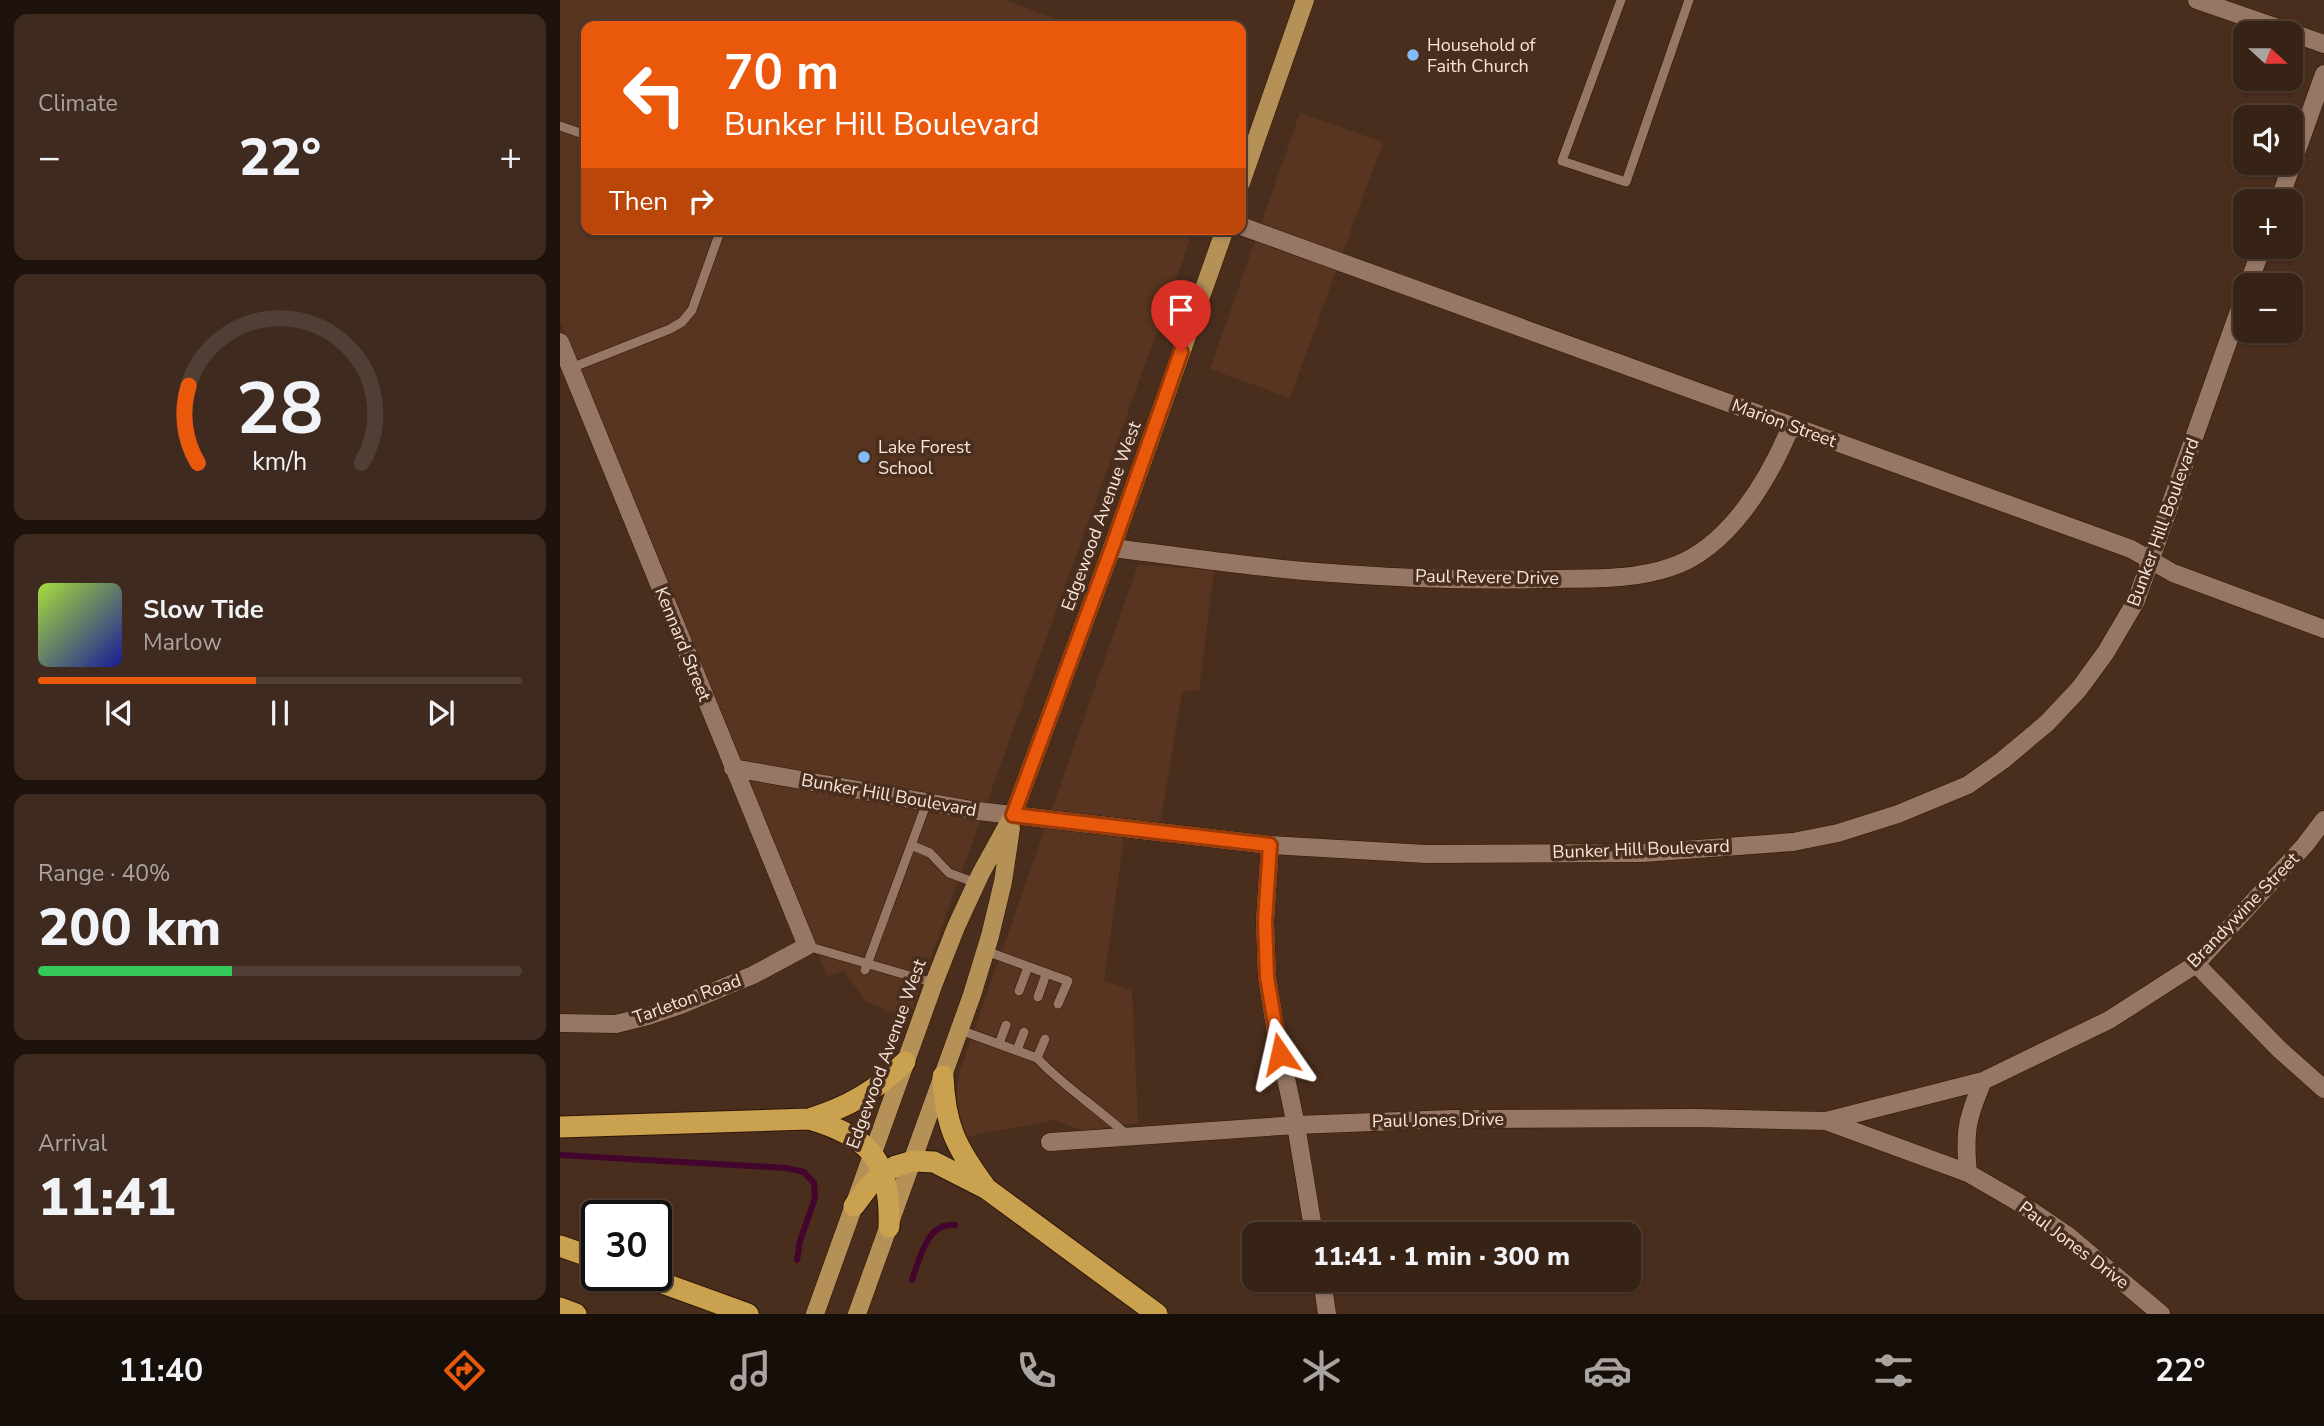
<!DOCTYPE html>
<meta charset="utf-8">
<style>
body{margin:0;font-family:"Nunito Sans",sans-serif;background:#3e2a1f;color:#f1f3f6;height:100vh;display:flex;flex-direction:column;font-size:26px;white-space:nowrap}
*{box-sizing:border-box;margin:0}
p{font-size:23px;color:#aaa4a1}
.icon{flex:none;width:38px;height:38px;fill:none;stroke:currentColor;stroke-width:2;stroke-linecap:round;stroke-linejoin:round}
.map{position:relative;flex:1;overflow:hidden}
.sheet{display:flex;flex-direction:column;gap:14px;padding:14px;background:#1e130c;width:560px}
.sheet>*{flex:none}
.guide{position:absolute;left:21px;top:21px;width:665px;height:214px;border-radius:14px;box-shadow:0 2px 5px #0004,0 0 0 2px #513f35;background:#ea580c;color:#fff;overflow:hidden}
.needle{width:46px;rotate:111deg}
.buttons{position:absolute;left:1673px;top:21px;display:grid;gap:14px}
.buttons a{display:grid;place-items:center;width:70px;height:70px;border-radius:14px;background:#372216;box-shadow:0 2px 5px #0004,0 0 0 2px #513f35;font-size:35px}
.speed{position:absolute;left:21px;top:1200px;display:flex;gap:14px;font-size:35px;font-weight:700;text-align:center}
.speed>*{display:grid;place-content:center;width:91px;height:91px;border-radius:50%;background:#372216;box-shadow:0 2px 5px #0004,0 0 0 2px #513f35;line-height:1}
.speed .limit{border:4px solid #111;border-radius:10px;background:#fff;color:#111}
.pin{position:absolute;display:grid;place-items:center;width:60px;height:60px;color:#fff;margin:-72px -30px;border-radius:50% 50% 50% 0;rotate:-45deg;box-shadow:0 0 7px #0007}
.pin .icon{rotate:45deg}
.me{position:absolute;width:77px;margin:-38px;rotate:349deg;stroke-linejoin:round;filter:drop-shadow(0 0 5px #0008)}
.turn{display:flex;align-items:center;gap:24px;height:147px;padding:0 28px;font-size:32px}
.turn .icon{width:91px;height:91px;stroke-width:2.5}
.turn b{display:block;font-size:49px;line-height:60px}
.then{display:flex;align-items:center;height:66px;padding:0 28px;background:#0003;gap:14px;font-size:26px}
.big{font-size:52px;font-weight:800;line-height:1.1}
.sheet .tile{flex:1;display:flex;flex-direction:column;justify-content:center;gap:10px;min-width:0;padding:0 24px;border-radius:14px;background:#3e2a1f}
.sheet .dial{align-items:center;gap:0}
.dial svg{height:182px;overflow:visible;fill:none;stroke:#513f35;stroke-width:7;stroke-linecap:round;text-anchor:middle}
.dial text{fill:#f1f3f6;stroke:none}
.song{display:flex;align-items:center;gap:21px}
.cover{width:84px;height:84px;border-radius:10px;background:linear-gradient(135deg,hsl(80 70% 55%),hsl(240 70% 35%))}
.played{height:7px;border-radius:4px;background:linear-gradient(90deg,#ea580c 45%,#513f35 45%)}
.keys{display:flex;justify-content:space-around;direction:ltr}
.heat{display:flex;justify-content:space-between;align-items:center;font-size:38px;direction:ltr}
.charge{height:10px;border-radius:5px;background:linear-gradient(90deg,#34c759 40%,#513f35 0)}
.trip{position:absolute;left:682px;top:1222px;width:399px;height:70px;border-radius:14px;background:#372216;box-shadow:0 2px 5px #0004,0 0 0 2px #513f35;font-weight:800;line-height:70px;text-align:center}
.dock{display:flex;height:112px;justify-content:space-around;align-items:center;background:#160e09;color:#aaa4a1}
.dock .icon{width:49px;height:49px}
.dock .active{color:#ea580c}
.dock b{font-size:32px;color:#f1f3f6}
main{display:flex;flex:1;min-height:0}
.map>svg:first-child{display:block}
.built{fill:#573521}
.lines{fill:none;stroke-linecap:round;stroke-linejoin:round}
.stream{stroke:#43042d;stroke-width:6}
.service-casing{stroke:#2e1505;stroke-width:10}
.minor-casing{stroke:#2e1505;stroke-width:19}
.primary-casing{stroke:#2e1505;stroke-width:19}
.motorway-casing{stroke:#2e1505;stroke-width:23}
.service{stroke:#967664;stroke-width:9}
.minor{stroke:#967664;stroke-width:18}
.primary{stroke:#b59057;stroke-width:18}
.motorway{stroke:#caa24f;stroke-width:21}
.route-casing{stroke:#983908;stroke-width:18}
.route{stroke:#ea580c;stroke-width:12}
.poi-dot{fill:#82bcfa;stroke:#492e1d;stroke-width:2.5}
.labels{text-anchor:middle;stroke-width:7;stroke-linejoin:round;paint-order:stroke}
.poi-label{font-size:18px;fill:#f7e5db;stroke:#492e1d;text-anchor:start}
.street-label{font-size:18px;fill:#f7e5db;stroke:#492e1d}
</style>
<main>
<section class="sheet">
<div class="tile"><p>Climate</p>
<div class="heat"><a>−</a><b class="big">22°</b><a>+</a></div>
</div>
<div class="tile dial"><svg viewBox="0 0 100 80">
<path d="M14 69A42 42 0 1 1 86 69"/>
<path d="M14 69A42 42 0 0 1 10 35" stroke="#ea580c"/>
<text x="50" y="56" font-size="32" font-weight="700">28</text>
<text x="50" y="72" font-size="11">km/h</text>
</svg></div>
<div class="tile">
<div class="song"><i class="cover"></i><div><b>Slow Tide</b><p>Marlow</p></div></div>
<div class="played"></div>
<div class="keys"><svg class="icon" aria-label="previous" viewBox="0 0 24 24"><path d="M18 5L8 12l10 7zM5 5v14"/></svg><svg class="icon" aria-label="pause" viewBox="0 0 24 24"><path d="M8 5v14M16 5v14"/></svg><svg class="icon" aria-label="next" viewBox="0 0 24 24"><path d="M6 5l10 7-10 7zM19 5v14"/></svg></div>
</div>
<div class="tile"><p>Range · 40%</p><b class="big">200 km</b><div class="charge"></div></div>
<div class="tile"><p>Arrival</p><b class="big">11:41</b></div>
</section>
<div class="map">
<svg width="1764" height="1314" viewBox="0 0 1764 1314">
<rect width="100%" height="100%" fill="#492e1d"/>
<path class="built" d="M0,0H445L515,26H26V229H634L349,1018L306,1002L284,971L267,976L0,321Z
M740,113L823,142L730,398L650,369Z
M578,565L654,570L639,690L622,692L600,826L566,822L544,981L572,990L578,1123L523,1131L495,1120L405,1137L398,1123L396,1096L400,1070Z"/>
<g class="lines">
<path class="stream" d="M0,1155L226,1168L244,1172L254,1183L255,1198L240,1241L237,1260
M352,1280C360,1258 367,1222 395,1225"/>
<g class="service-casing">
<path id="service" d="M1061,0L1002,161L1066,182L1129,0
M0,126L26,135
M11,368L110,329L122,322L132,310L161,229
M351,845L370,853L389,873L416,883
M247,946L374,983
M426,951L508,981L498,1004
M305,970L367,802
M459,991L468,967
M478,997L486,974
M400,1030L477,1058L485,1039
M439,1044L446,1025
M457,1050L464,1032
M477,1058C504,1087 538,1108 567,1135"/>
</g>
<g class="minor-casing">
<path id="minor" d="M1637,0L1764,44
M1719,201L1764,74
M681,226L1571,549L1613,573L1764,629
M1688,285L1702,247
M0,342L247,946L193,975L121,1005L88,1016L56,1024L0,1023
M552,548C620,556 689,567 757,572C833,578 910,581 985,579C1027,578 1071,581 1111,567C1169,548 1209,479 1231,426
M173,768L418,811L710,845L866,854L1083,853L1233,842L1278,833L1338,814L1408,785L1443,760L1487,723L1519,689L1546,652L1576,601L1685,294
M710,845L705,921L707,977L715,1027L736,1125L754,1234
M1636,964L1719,1049L1764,1089
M1266,1121L1423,1081L1549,1020L1636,964L1745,845L1764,820
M490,1142L736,1125L892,1119L1137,1118L1266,1121L1408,1173L1458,1202L1507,1235L1601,1314
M1408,1173C1404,1132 1407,1118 1423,1081
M762,1279L767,1314"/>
</g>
<g class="primary-casing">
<path id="primary" d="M681,183L745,0
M255,1314L374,983L396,927L421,873L453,815L552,548L665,229
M297,1314L412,995L430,936L443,882L451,828"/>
</g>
<g class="motorway-casing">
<path id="motorway" d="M383,1076C385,1124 395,1146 424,1185
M249,1119C289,1107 315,1091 345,1062
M0,1127L249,1119C311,1137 331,1161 329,1227
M294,1206L309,1186L323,1173L336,1166L353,1161L374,1162L427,1189L597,1314
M0,1246L37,1259
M83,1276L188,1314
M0,1308L16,1314"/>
</g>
<use href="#service" class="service"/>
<use href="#minor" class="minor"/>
<use href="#primary" class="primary"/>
<use href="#motorway" class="motorway"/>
</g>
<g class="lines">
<g class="route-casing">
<path id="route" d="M621,352L552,548L453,815L710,845L705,921L707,977L720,1054"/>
</g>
<use href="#route" class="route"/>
</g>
<g class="poi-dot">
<circle cx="853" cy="55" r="7"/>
<circle cx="304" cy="457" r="7"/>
</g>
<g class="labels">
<g class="poi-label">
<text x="867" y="51">Household of<tspan x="867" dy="21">Faith Church</tspan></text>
<text x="318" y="453">Lake Forest<tspan x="318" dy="21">School</tspan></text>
</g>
<g class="street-label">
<text transform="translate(1224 423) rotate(20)" y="6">Marion Street</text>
<text transform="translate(541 516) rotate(-70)" y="6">Edgewood Avenue West</text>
<text transform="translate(1603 522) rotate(-70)" y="6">Bunker Hill Boulevard</text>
<text transform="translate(927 577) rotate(1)" y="6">Paul Revere Drive</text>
<text transform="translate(123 644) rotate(68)" y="6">Kennard Street</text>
<text transform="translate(329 795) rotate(10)" y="6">Bunker Hill Boulevard</text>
<text transform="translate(1081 849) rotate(-2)" y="6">Bunker Hill Boulevard</text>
<text transform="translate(1683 910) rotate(-46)" y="6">Brandywine Street</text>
<text transform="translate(127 999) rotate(-20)" y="6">Tarleton Road</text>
<text transform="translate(326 1054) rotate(-70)" y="6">Edgewood Avenue West</text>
<text transform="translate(878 1120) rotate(-1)" y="6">Paul Jones Drive</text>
<text transform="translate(1514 1245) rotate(37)" y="6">Paul Jones Drive</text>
</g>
</g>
</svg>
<div class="buttons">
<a><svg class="needle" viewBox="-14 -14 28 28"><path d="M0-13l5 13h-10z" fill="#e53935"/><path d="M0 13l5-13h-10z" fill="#aaa4a1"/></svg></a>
<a><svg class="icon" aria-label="sound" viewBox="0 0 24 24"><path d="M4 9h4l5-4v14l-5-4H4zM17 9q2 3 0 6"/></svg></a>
<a>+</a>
<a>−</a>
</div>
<div class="speed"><div class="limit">30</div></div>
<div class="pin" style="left:621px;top:352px;background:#d93025"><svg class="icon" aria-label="arrive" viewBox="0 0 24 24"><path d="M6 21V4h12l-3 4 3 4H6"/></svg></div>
<svg class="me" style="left:720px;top:1054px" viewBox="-20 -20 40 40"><path d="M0-17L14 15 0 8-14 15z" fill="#ea580c" stroke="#fff" stroke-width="4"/></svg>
<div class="trip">11:41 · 1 min · 300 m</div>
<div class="guide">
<div class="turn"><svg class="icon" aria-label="left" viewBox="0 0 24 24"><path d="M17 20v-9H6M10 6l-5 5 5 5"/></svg><div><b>70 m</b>Bunker Hill Boulevard</div></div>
<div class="then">Then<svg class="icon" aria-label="right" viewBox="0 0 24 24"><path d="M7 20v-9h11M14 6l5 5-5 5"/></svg></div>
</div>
</div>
</main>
<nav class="dock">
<b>11:40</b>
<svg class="icon active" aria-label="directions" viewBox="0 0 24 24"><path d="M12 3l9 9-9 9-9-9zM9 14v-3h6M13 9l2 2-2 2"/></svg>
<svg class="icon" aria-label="music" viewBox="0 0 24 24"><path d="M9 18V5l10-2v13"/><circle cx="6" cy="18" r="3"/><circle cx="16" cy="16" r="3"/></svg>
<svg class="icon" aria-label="phone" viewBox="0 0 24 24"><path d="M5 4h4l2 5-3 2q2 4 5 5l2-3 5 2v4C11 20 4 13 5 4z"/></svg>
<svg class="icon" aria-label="climate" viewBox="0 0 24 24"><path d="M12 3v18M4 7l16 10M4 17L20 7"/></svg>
<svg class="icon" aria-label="car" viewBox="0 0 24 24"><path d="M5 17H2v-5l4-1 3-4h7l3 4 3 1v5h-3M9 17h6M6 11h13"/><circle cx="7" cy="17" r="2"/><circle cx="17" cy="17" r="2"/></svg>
<svg class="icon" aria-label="filters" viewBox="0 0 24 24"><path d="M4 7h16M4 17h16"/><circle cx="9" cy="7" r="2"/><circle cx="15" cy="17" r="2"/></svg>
<b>22°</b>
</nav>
